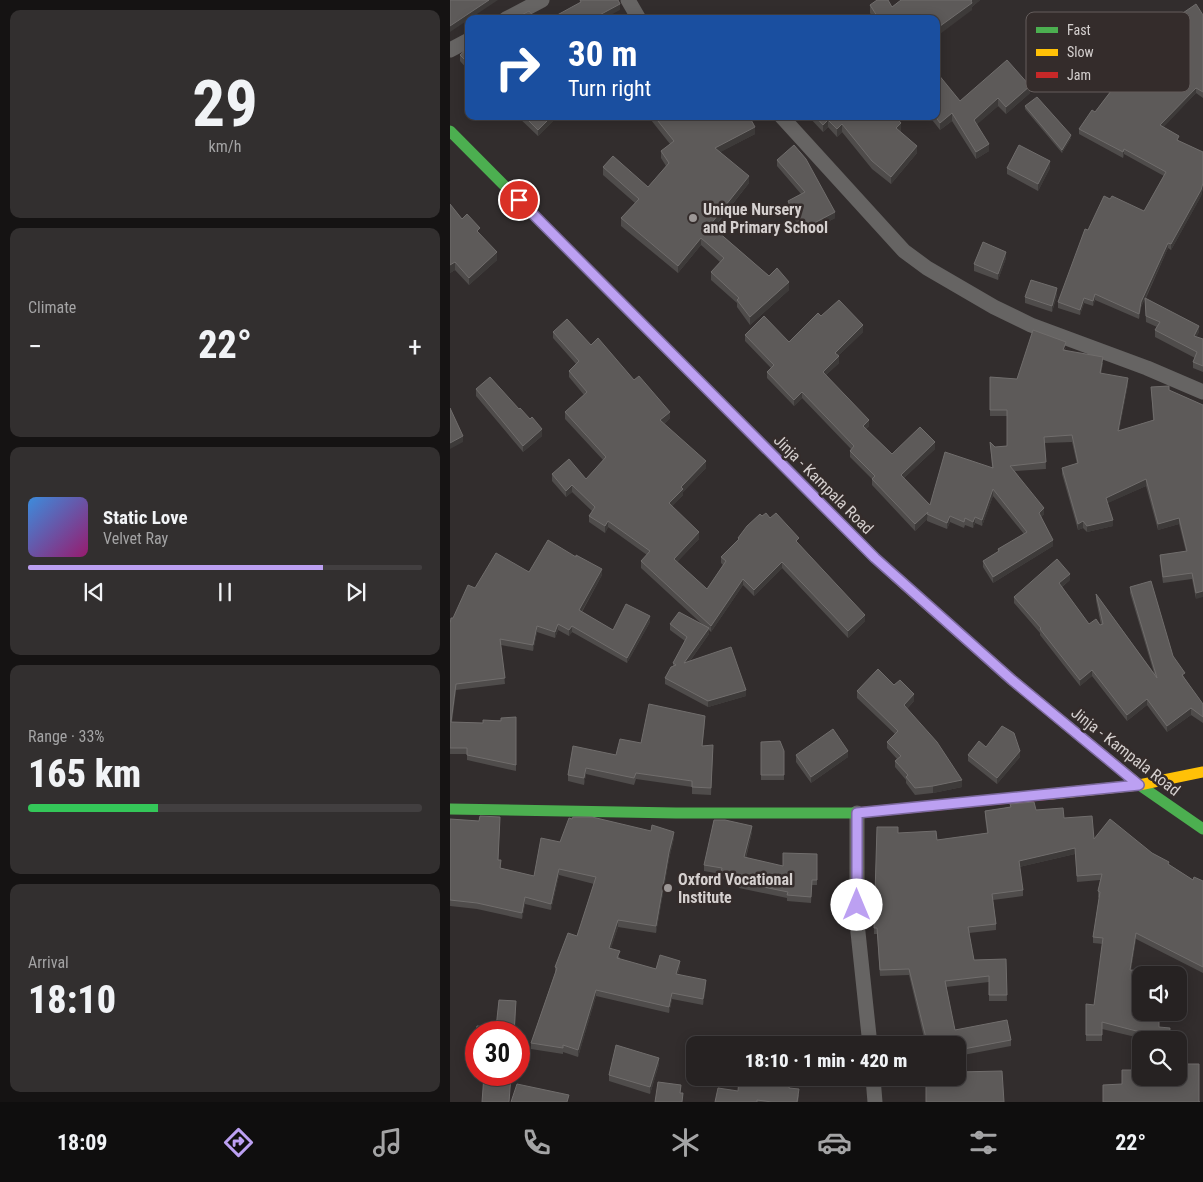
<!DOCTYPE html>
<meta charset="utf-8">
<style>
body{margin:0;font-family:"Roboto Condensed",sans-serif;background:#322f2f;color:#f1f3f6;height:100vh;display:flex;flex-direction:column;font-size:19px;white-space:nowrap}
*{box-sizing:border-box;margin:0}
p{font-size:16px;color:#a4a4a5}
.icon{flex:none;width:28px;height:28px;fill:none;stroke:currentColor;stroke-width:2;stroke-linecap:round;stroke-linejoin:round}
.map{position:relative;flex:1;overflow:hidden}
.panel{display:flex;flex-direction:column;gap:10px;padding:10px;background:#151313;width:450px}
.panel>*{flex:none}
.banner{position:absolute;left:15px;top:15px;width:475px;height:105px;border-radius:10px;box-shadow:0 2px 12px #0003,0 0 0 1px #423f40;background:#1a4fa0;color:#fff;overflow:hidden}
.fabs{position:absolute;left:682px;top:966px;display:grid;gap:10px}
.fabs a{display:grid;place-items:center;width:55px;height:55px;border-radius:10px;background:#262222;box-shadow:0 2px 12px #0003,0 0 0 1px #423f40;font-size:25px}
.speed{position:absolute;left:15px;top:1021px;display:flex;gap:10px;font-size:25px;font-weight:700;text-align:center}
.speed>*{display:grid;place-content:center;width:65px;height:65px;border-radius:50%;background:#262222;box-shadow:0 2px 12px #0003,0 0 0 1px #423f40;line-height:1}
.speed .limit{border:8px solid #d22;background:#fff;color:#111}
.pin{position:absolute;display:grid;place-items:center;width:42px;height:42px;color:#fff;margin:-21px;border:2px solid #fff;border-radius:50%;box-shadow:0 1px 5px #0007}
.me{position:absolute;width:55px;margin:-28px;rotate:0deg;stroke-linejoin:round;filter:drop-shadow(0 0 4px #0008)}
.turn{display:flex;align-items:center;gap:18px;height:105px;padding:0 20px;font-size:22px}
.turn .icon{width:65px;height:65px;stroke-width:2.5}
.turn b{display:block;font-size:35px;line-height:42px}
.big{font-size:38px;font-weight:800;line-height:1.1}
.panel .card{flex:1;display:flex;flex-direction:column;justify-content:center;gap:8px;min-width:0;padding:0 18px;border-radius:10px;background:#322f2f}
.panel .dial{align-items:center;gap:0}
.dial b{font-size:65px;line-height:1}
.song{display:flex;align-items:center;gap:15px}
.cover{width:60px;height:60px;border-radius:8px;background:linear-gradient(135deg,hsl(210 70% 55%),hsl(320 70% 35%))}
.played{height:5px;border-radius:2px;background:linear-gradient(90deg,#bca0f2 75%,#423f40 75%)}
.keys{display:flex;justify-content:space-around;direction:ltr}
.heat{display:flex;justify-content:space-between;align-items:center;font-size:28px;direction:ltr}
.charge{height:8px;border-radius:4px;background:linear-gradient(90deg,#34c759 33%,#423f40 0)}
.trip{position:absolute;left:236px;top:1036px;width:280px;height:50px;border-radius:10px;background:#262222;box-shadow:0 2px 12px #0003,0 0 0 1px #423f40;font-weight:800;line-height:50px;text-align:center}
.menu{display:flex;height:80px;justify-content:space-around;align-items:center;background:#0f0e0e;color:#a4a4a5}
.menu .icon{width:35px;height:35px}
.menu .on{color:#bca0f2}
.menu b{font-size:22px;color:#f1f3f6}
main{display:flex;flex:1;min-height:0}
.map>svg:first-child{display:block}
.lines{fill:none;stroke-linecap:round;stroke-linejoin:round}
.street{stroke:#666463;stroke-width:15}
.fast{stroke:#4caf50;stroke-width:11}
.slow{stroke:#ffc107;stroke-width:11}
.jam{stroke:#c62828;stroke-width:11}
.wall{fill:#4f4c4b}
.shaded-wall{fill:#3d3a39}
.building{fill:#5d5a59;stroke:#706d6c}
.route-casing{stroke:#7a689d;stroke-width:12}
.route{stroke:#bca0f2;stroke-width:9}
.poi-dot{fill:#9c9796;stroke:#342c2b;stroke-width:2}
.labels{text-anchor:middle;stroke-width:5;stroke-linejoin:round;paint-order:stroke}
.poi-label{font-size:16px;font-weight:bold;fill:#d5d0cf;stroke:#342c2b;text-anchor:start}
.street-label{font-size:16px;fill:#d5d0cf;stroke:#342c2b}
.key{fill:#342c2b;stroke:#645d5c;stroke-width:1}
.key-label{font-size:14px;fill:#d5d0cf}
</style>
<main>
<section class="panel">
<div class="card dial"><b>29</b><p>km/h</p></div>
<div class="card"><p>Climate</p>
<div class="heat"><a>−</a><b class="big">22°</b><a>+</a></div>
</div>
<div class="card">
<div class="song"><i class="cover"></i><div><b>Static Love</b><p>Velvet Ray</p></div></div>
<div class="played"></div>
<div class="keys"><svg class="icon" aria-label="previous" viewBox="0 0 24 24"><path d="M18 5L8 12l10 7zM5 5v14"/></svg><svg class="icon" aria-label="pause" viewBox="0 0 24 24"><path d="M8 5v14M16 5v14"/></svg><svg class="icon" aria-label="next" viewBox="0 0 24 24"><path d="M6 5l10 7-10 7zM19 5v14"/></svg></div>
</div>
<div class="card"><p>Range · 33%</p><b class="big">165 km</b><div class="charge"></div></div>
<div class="card"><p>Arrival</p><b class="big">18:10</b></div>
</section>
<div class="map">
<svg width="753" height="1102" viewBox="0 0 753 1102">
<rect width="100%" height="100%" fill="#322d2d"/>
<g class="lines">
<path class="street" d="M178,0L189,19
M56,19L92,0
M0,50L19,40
M331,116L454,251L477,268L544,307L581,325L697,368L753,392
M407,813V923L420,1045
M423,1078L425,1102"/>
<path class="fast" d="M0,131L425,558L446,577
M688,784L753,829
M0,809L226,813H407"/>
<path class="slow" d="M446,577L562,680L688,784
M601,794L689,785L753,772"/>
<path class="jam" d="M407,813L601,794"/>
</g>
<path class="wall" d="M451,0H530L522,7V10L486,19H424L420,13V5L442,7Z
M730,15H753V98L746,93L713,127L729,141L753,152V188L751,196L721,250L718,248L696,298L749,332L746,337L753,339V372L743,368V362L745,358L705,337V330L707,327L696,322L695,299L691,307L689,319L645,300L643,306L634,303L630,315L608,308V302L638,230L660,199L694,211L714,176L674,154L673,158L629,134V129L645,112L669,80L668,74Z
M600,37L649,53L617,72L600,43Z
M19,47V71L10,61V55Z
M489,76L510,101L580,93L556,114L548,106L527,124L539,151L526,159L502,121L490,130L479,116H486Z
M575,106L621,138L612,153L575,109Z
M67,116H108L88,136Z
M201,116H226L230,121L259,120L305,134L270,152L299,183L264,228L319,276L339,290L300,325L287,307V303L261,280V272L270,262L251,245L228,273L171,226V218L185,203L153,175V167L198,187L216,166L211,158V151L220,144L201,120Z
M358,116H445L451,130L450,131L467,153L441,184L422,169L392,132L387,137L378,127L373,132Z
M327,160L385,218L353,235L338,207V201L351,194L327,166Z
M557,168H600L588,191L557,174Z
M0,204L12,219L30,234L47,260L19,285L5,270L0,273Z
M556,258L548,280L524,271V264Z
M607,295L602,312L575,303V297Z
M371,316L413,332L388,356L389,363L376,375L419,426L416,429L442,454L485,449L454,478L480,505L542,467L540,442L545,447L557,446V416H540V377L567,379L616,348L615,350L653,363L651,374L678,384L669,431L703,420L701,387L719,390L753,405L746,599L742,579L713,583L710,561V555L736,552L729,524L708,530L696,486L657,503L663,526L637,532L633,528L628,530L612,474V468L627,464L622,442L595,443L596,469L565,471L594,514L591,517L603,546L543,583L533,567V561L548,552V549L574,534L543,496L532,526L525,523L523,528L515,525L514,528L500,522L497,529L477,521V519L465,531L422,485V479L400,457V451L401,449L352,398L344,406L317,378V372L321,368L295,341V335L339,342Z
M103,332L141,345L184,380L220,418L214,424L256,468L233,492V495L222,506L249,539L227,562L257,589L273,565L271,563V557L288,540V538L312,516L349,544L415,621L398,638L332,568L304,596L293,585L261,632L259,630V634L240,661L296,696L258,707L215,684V678L223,666V663L235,641L220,630V624L254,626L191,568V561L197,555L158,527L155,533L139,522V516L142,511L122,492L116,497L102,481V474L136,479L153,460L115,419V412L134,395L119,377V371L126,364L103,338Z
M26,389L69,409L80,419L92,436L73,452L26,396Z
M79,572L152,575L132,612L163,630L200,622L177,663L122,632L119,636L108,630L105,638L87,632L83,651L51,645L55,684L6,690L2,722L33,723L66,717V771L17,760V754H0V624L3,618L25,588Z
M620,580L612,587L639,624L650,625H651L646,600V594L704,673L680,593V587L723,656L735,679L753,704V723L741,715L717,732L697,705L677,721L642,676L630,686L590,635V633L564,603V597Z
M444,685L464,701L457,709L512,787L483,793L465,795L456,783V780L445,767V761L447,759L437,748V742L445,734L407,698V691Z
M255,723L252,746L263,751L261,795L242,794V787L186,779L184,785L136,774L134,785L118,781V775L166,755L191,743Z
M311,742L334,751V780H311Z
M536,747L570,757L547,784L518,761V755Z
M346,755L398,757L361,783L346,762Z
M560,804L586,810L614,818L644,839L702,853L743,880L753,881V973L686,939L681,970L691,975L710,1012L694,1039L652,1029V1041H636V1004L644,1005L653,944L643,943V937L649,898L648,897V891L650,880L627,882L625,854L569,867L573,890V896L543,900L546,924V930L519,933L524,960L556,959L557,1001H539V982L496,987L505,1030L561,1040V1046L508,1056V1045L475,1042L459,975L430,976L427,934H424L427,827L448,833L487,840L537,833L535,817V811L560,807Z
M0,819L50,824L48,860L51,868L84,876L110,842L122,819L224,838L219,859L206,933L168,927L161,948L170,958L169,959L206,969L230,967L228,974L256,986L253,1005L222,999L219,1013L146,996L128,1057L113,1052V1054L81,1049V1043L105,973V967L127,936L144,884L109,875L101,910L75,904L72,919L27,909L0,906Z
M302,832L296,858L333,866L367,854V885H362L361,903L337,901V898L289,888V882L271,878V874L254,871V865Z
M49,1000L66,1001L65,1032H26V1066H21L22,1042L25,1043L27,1026L46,1028Z
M209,1064L200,1094L159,1081V1075Z
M340,1088L349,1095L348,1102H265L288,1091Z"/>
<path class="shaded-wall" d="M39,0H48L0,32V26Z
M522,0H530L522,7V10L486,37V29Z
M170,4V10L153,19H142Z
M649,46V53L617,72V65Z
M580,86V93L556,114V107Z
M746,88V93L710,131V125Z
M548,98V106L524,127V120Z
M502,113V121L490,130V123Z
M102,116H108L88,136V130Z
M378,120V127L373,132V125Z
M451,123V130L446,135V128Z
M392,124V132L387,137V129Z
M305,127V134L265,155V148Z
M621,135V138L612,153V150Z
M539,144V151L526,159V152Z
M467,146V153L441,184V177Z
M674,149V154L673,158V152Z
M600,161V168L588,191V184Z
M299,176V183L260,232V225Z
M753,183V188L751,196L721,250V244Z
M385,212V218L353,235V229Z
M251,238V245L228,273V266Z
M718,243V248L691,307L689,319V314L691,302Z
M47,252V260L19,285V278Z
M556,252V258L548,280V274Z
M5,262V270L0,273V265Z
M339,282V290L300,325V317Z
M607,288V295L602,312V306Z
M645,294V300L643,306V301Z
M634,298V303L630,315V310Z
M413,325V332L385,359V353Z
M749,326V332L744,342V336Z
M389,356V363L373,378V372Z
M678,378V384L668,437V431Z
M352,392V398L344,406V400Z
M220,412V418L210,427V420Z
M419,420V426L413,432V426Z
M92,429V436L73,452V446Z
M13,436V442L0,449V443Z
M485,442V449L451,481V475Z
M256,461V468L233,492V495L219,510V503L231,487Z
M696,479V486L656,504V498Z
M122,485V492L116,497V491Z
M543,489V496L532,526V520Z
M594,508V514L589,519V513Z
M478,512L477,519L465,531V524Z
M500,516V522L497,529V523Z
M525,517V523L523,528V522Z
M729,518V524L708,530V524Z
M663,520V526L637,532V526Z
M158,521V527L155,533V526Z
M633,521V528L628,530V524Z
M249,532V539L224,565V559Z
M603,540V546L543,583V577Z
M332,562V568L304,596V590Z
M152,569V575L129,616V610Z
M620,574V580L609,589V583Z
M293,579V585L261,632V626Z
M753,591V597L746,599V593Z
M415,615V621L398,638V631Z
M200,616V622L177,663V658Z
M108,624V630L105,638V632Z
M87,626V632L83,651V645Z
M122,626V632L119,636V630Z
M259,628V634L234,669V663Z
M642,670V676L630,686V680Z
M6,684V690L1,728V722Z
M296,690V696L258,707V701Z
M464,694V701L454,712V705Z
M697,699V705L677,721V715Z
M741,708V715L717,732V726Z
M255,716V723L252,752V746Z
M398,751V757L361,783V777Z
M570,751V757L547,784V778Z
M136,768V774L134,785V778Z
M512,780V787L483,793V786Z
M302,826V832L294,863V857Z
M224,832V838L219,859L206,933V926L219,852Z
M625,848V854L569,867V861Z
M109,869V875L101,910V904Z
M75,897V904L72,919V913Z
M168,920V927L159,954V948Z
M686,933V939L680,976V970Z
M230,961V967L226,980V974Z
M256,980V986L253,1005V999Z
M146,990V996L128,1057V1050Z
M222,993V999L219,1013V1007Z
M209,1058V1064L200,1094V1087Z"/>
<path class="building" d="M0,0H39L0,26Z
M130,0H168L170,4L142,19H100L131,2Z
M427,0H438L442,7L451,0H522L521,1L522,3L486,29V19H429L420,5Z
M746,4L753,15V92L746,88L710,125L729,136L727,140L753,152V183L751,190L721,244L718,243L691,302L689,314L645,294L643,301L634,298L630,310L608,302L635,229L638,230L654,196L660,199L662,196L694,211L716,172L674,149L673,152L629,129L642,110L645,112L671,78L668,74L692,40L729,14L730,15Z
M79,11L86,19H64Z
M19,47V64L10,55Z
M557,60L580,86L556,107L548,98L524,120L539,144L526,152L502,113L490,123L485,116H486V69L489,73L488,74L510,101Z
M587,97L621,135L612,150L575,106Z
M74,116H102L88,130Z
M204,116H226L230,121L235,116H256L259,120L266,116H299L305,127L265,148L299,176L260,225L319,276L327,268L339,282L300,317L287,300L289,298L261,272L274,258L251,238L228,266L171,218L189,199L153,167L163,156L198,187L219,163L211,151L224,141Z
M365,116H445L451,123L446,128L467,146L441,177L422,161L392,124L387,129L378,120L373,125Z
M344,145L356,159L385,212L353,229L338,201L355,192L327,160Z
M569,145L600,161L588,184L557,168Z
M0,204L12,219L17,214L30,228L27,231L47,252L19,278L5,262L0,265Z
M533,242L556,252L548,274L524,264Z
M581,280L607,288L602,306L575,297Z
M695,298L749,326L744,336L753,339V366L743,362L747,352L705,330L710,322L696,316Z
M389,300L413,325L385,353L389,356L373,372L419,420L413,426L442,454L470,427L485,442L451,475L480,505L495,452L543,468L540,442L545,447L557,446V410H540V377L567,379L583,330L616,342L613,350L653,357L650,373L678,378L668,431L704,420L701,387L719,386V390L753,405V591L746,593L742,573L713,577L710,555L737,551L729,518L708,524L696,479L656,498L663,520L637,526L633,521L628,524L612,468L628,463L622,435L594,437L596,462L560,466L594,508L589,513L603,540L543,577L533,561L549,551L548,549L577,532L543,489L532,520L525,517L523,522L515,518L514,522L500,516L497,523L477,514L478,512L465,524L422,479L425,476L400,451L404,446L352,392L344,400L317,372L324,365L295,335L314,316L339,342L368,313L371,316Z
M117,319L141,345L148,338L184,380L189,376L220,412L210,420L256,461L231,487L233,489L219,503L249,532L224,559L257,589L276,561L271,557L289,539L288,538L297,526L310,514L312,516L316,513L320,518L326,513L349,538L346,541L415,615L398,631L332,562L304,590L293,579L261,626L191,561L200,551L158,521L155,526L139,516L145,507L122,485L116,491L102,474L119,459L136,479L156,457L115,412L137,392L119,371L129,361L103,332Z
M40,377L69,409L70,408L80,419L82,417L92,429L73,446L26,389Z
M0,408L13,436L0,443Z
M98,540L126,557V555L152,569L129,610L163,630L176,604L200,616L177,658L122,626L119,630L108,624L105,632L87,626L83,645L50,639L55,678L6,684L1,722L33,723V720L51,721V718L66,717V765L17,755V748H0V624L1,618H3L18,585L25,588L46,553L79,572Z
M607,559L620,574L609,583L639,624L646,619L650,625L653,624L646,594L707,678L680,587L701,581L723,656L735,673L732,675L753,704V717L741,708L717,726L697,699L677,715L642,670L630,680L590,629L591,628L564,597Z
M229,612L259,628L234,663L281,647L296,690L258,701L215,678L221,667L226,665L223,663L237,637L220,624Z
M428,669L444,685L450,680L464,694L454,705L487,742L512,780L483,786L465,788L456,777L458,775L445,761L451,756L437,742L448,731L407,691Z
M199,704L255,716L252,746L263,745L261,788L242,787V781L186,773L184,778L136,768L134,778L118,775L123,746L166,755L170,739L191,743Z
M552,726L564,733L570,751L547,778L518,755L529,741L536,747Z
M383,729L398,751L361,777L346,755Z
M330,741L334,751V775H311V742Z
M584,802L586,810L613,808L614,818L642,816L644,839L660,819L702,853L719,862L718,864L743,880L744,877L753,881V967L686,933L680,970L718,972L717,975H691V1012H709V1027L720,1028L719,1040H694V1033L652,1022V1035H636V1004L644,1005L653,938L643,937L650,892L648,891L652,874L627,876L625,848L569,861L573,890L542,894L546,924L518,927L524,960L556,959L557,995H539V976L495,981L505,1030L557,1020L561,1040L508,1050V1045H457L456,1044L477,1042L459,969L430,970L427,928H424L427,827H448V833L486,831L487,840L538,833L535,811L561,807L560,804Z
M30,816L50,817L48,860H51L50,868L84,876L91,838L110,842L119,818L122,819L123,817H142L201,831L202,825L224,832L219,852L206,926L168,920L159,948L170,951L167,958L206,969L210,955L230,961L226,974L256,980L253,999L222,993L219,1007L146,990L128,1050L113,1045V1048L81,1043L107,968L105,967L118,933L127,936L146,877L109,869L101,904L75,897L72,913L27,903L0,900V819L29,821Z
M264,820H275L302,826L294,857L333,866V853L367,854V880H362L361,897L337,895L338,892L289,882L290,877L271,872L272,868L254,865Z
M49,1000L66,1001L64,1032H26V1060H21L22,1042L25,1043L27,1026L46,1028Z
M166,1045L209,1058L200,1087L159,1075Z
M688,1060H691V1078H729V1064H749V1102H750H653V1085L672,1084V1070H688Z
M552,1071L554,1102H476V1078H508V1072Z
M34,1075H61L59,1102H32Z
M289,1078H300L340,1082L339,1088L349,1089L347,1102H322L307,1100V1102H265L268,1088L288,1091Z
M208,1082L231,1085L230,1093H233L232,1102H205Z
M67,1084L119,1095L117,1102H61Z"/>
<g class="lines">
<g class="route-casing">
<path id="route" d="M69,200L425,558L562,680L689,785L407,813V905"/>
</g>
<use href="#route" class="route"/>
</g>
<g class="poi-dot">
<circle cx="243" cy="218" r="5"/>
<circle cx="218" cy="888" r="5"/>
</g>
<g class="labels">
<g class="poi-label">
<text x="253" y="215">Unique Nursery<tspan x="253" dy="18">and Primary School</tspan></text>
<text x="228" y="885">Oxford Vocational<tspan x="228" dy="18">Institute</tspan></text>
</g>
<g class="street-label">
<text transform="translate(374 484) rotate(45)" y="6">Jinja - Kampala Road</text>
<text transform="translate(676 751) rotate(38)" y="6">Jinja - Kampala Road</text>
</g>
</g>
<rect x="576" y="12" width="164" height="80" rx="8" class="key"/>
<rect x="586" y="27" width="22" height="6" fill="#4caf50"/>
<rect x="586" y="49" width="22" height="7" fill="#ffc107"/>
<rect x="586" y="72" width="22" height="6" fill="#c62828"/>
<g class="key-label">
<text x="617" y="35">Fast</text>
<text x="617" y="57">Slow</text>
<text x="617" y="80">Jam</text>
</g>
</svg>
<div class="fabs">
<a><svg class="icon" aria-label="sound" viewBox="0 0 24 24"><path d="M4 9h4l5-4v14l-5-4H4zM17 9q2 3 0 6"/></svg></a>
<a><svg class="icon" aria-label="search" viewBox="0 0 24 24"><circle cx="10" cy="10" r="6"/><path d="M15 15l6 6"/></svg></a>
</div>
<div class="speed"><div class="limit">30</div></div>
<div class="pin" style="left:69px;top:200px;background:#d93025"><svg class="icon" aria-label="arrive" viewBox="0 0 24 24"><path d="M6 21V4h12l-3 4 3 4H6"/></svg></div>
<svg class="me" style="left:407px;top:905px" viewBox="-20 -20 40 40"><circle r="19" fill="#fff"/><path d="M0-13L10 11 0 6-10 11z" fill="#bca0f2"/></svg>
<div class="trip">18:10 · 1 min · 420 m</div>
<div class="banner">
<div class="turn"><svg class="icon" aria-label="right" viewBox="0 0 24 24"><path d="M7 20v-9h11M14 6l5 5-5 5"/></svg><div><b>30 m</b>Turn right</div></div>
</div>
</div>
</main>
<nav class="menu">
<b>18:09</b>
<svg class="icon on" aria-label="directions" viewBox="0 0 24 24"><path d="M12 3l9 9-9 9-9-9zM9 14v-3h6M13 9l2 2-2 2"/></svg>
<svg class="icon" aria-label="music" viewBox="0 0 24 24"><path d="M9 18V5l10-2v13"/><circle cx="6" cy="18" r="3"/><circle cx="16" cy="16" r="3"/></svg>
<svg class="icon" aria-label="phone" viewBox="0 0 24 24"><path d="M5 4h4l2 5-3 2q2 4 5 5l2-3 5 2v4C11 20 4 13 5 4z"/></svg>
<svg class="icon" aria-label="climate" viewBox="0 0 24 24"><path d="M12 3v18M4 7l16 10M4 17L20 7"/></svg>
<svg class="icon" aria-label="car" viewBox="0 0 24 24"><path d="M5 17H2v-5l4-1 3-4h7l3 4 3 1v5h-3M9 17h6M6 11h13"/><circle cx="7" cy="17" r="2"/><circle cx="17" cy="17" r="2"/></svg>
<svg class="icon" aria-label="filters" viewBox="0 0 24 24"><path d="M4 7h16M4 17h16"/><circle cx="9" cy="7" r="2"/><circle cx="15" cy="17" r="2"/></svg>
<b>22°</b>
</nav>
